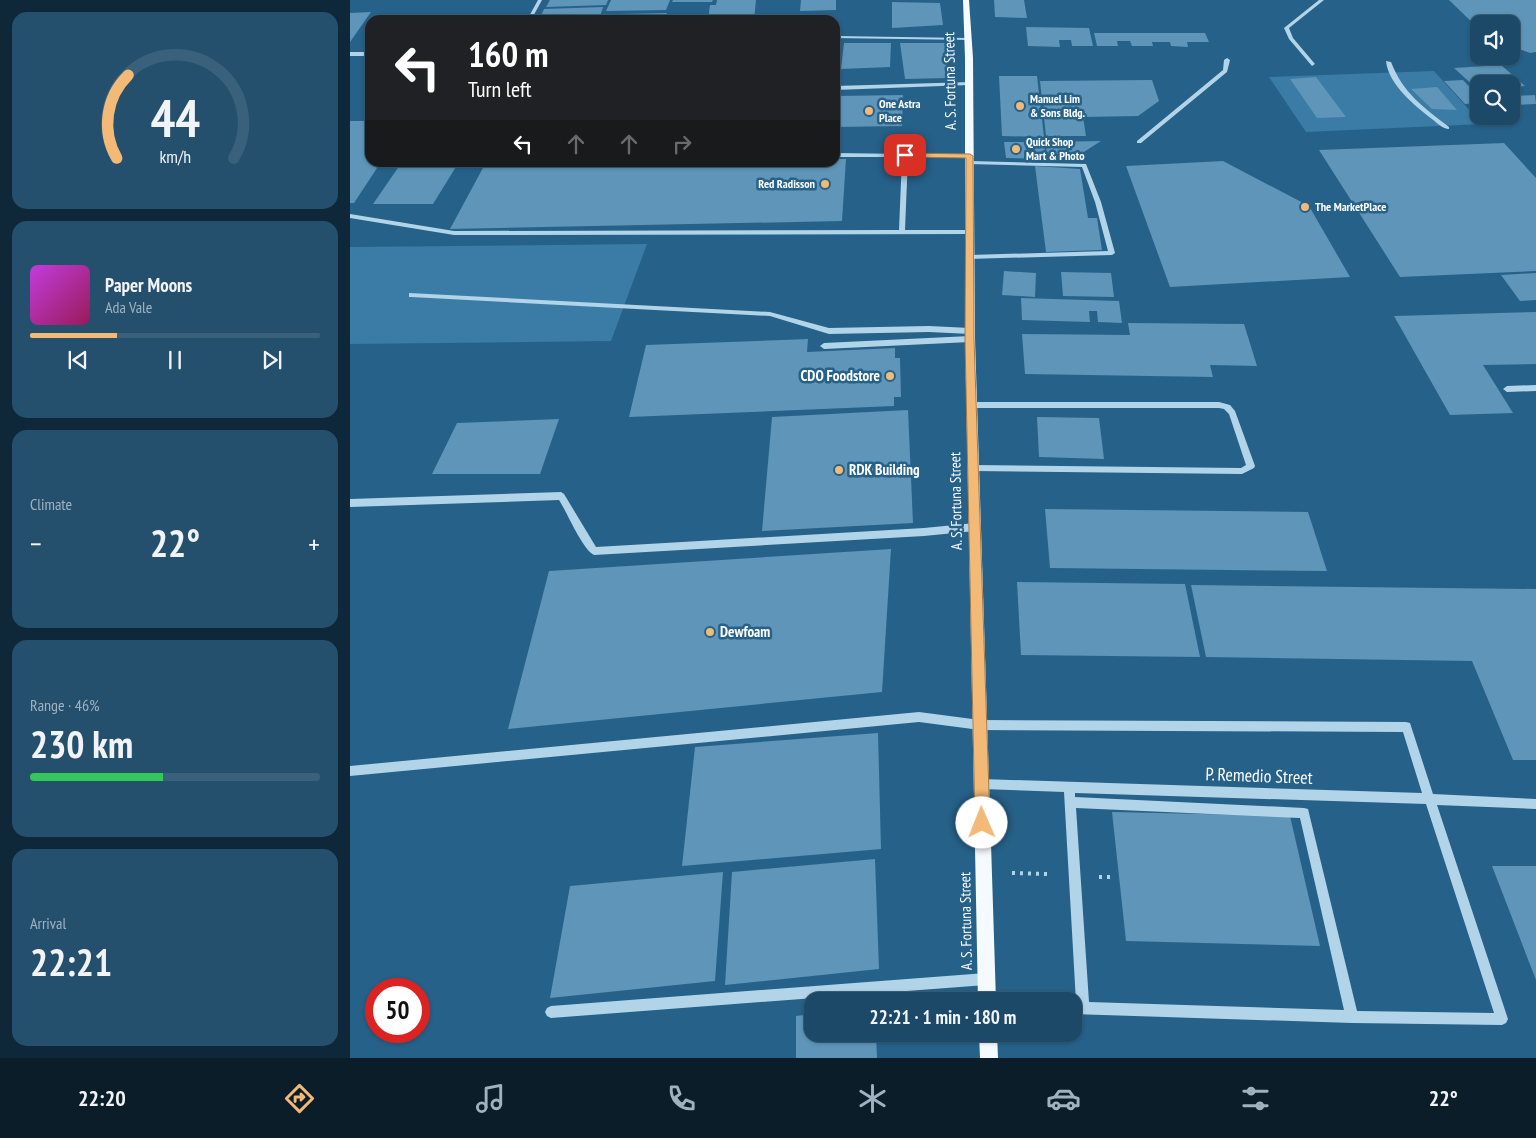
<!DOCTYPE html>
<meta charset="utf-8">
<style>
body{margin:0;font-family:"PT Sans Narrow",sans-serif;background:#25506d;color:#f1f3f6;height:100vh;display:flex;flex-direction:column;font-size:19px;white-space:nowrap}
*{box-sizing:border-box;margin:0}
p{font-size:16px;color:#a0b2c0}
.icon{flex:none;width:28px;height:28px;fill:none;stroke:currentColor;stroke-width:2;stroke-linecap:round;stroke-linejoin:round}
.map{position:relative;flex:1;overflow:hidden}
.drawer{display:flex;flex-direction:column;gap:12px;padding:12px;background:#0f2839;width:350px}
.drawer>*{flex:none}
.hud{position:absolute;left:15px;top:15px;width:475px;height:152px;border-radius:15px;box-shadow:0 1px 4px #0004,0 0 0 1px #3a617b;background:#202124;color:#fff;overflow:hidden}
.controls{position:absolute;left:1120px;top:15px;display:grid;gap:10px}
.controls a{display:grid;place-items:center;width:50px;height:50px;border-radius:10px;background:#1c4967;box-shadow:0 1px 4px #0004,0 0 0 1px #3a617b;font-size:25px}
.speed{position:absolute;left:15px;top:978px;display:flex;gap:10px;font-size:25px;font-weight:700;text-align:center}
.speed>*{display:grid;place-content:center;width:65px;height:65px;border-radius:50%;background:#1c4967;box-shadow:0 1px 4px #0004,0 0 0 1px #3a617b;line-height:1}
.speed .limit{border:8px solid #d22;background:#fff;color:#111}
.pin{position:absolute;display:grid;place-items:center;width:42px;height:42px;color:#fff;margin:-21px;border-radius:10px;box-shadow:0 2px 8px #0006}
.me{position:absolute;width:55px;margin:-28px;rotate:359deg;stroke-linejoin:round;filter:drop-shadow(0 0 4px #0008)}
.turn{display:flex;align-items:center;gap:18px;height:105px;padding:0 20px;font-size:22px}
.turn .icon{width:65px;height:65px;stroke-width:2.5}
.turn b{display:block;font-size:35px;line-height:42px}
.lanes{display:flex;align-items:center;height:48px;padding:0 20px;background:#0003;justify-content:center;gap:25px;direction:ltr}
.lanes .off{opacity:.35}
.big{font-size:38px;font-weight:600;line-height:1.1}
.drawer .tile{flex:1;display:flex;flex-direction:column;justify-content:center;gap:8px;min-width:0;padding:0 18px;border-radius:15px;background:#25506d}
.drawer .dial{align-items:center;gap:0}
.dial svg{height:130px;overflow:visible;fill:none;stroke:#3a617b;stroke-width:7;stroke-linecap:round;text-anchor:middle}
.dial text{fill:#f1f3f6;stroke:none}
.song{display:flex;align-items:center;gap:15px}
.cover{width:60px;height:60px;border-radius:8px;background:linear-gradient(135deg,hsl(290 70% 55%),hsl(330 70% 35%))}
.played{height:5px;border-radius:2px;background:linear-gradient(90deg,#f3ba77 30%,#3a617b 30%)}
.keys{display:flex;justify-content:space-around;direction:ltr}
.heat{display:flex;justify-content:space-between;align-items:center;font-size:28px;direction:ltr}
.charge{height:8px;border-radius:4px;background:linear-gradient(90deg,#34c759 46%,#3a617b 0)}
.trip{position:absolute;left:454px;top:992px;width:278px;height:50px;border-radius:15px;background:#1c4967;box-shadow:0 1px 4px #0004,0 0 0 1px #3a617b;font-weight:600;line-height:50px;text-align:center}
.tabs{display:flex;height:80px;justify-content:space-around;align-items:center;background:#0b1d29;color:#a0b2c0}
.tabs .icon{width:35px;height:35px}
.tabs .current{color:#f3ba77}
.tabs b{font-size:22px;color:#f1f3f6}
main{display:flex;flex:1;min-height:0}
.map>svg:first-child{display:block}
.green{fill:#3a7ca6}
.building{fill:#5e95b8}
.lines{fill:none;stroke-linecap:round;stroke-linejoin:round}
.path{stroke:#b2d4e9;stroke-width:4;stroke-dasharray:3 5;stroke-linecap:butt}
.minor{fill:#b2d4e9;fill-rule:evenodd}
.major{fill:#f5fafe;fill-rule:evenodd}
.route{fill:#f3ba77;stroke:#9e794d}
.poi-dot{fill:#f3ba77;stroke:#266189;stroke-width:2}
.labels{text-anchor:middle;stroke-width:5;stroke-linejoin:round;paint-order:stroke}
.far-poi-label{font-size:12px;font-weight:bold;fill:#fff;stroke:#266189;text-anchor:start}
.street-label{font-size:15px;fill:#fff;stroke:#266189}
.poi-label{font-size:15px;font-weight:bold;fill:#fff;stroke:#266189;text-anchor:start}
.near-street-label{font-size:18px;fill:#fff;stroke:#266189}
</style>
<main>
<section class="drawer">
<div class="tile dial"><svg viewBox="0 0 100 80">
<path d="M14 69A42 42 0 1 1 86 69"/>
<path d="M14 69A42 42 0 0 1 21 18" stroke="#f3ba77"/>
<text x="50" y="56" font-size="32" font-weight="700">44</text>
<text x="50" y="72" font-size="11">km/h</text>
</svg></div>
<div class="tile">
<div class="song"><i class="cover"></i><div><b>Paper Moons</b><p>Ada Vale</p></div></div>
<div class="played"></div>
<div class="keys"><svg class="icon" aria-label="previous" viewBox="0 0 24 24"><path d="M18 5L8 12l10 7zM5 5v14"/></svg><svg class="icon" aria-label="pause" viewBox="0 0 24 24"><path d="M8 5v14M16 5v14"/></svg><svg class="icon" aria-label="next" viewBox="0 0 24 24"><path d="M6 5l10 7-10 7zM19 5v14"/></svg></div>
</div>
<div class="tile"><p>Climate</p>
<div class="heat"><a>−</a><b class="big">22°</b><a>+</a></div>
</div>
<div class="tile"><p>Range · 46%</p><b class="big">230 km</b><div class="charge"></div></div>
<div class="tile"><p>Arrival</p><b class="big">22:21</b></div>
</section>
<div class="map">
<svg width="1186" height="1058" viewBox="0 0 1186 1058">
<rect width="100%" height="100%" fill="#266189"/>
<path class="green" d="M1084,71L1132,124L956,132L919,77Z
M297,244L261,341L0,344V247Z"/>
<path class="building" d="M200,0H258L256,5L196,7Z
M261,0H320L316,10L256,11Z
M323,0H363L362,2H322Z
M367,0H406L404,20H358L360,5H366Z
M451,0H486V10L450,11Z
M644,0H674L677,18L645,17Z
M1099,0H1186V52L1180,53L1161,46V24H1129V29Z
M542,2L590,3L593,25L542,28Z
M253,7L249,20H189L194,9Z
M21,12L0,42V13Z
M317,13L315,20H267L270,14Z
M676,27L739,28L743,46H722L721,40H709L710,47L678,46Z
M744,33H855L859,42H837L838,47L821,46L820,42H802L803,46H782L780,41H767L768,46H747Z
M485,43H488L486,76H485Z
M494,43H541L540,67L491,69Z
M550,43H598V78L555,79Z
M1151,65L1175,86L1161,87V84H1129V89H1127L1104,68Z
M649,76H687L694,137L652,136Z
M966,77L996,117L967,118L940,79Z
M802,80L809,101L788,116L733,117L736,136H696L690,81Z
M1113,80L1129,97V103L1115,104L1094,81Z
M1087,87L1107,110L1082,109L1061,89Z
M553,95L552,126L485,127V96Z
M1185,95L1186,104L1161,105V96Z
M0,121H20V162H31L4,203H0Z
M751,141L723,159H697L696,142Z
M654,142H694L696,159L656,158Z
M1154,143L1186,178V271L1050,277L969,150Z
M485,159H496L492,221L100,229L134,166L317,162H485Z
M873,161L959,206L1000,277L820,287L776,166Z
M52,162H109L83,204H23Z
M685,166L730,169L738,218H747L752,250L696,252Z
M654,271L686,273L685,297L652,295Z
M711,272L761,273L764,297L713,296Z
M1186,273V300L1170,301L1151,275Z
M671,298L769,301L772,323L748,322L747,311H739L740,322L672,320Z
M1186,312V364L1133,365L1163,413L1100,415L1044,316Z
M778,323L894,324L907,366L860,365L863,377L675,374L672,334L780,335Z
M458,339L457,352L545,348V358H550L551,397H544V406L279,417L296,345Z
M558,410L563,523L412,531L422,417Z
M687,417L749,418L754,459L689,457Z
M209,419L190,474H82L107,423Z
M695,509L958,512L977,571L700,568Z
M541,549L532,692L158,729L199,571Z
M667,582L835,584L850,657L671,655Z
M841,585L1186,589V760H1163L1122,661L856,657Z
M528,733L531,849L332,866L345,747Z
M762,812L940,816L970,946L776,941Z
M525,859L529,969L375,985L382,872Z
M1142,866H1186V980Z
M373,872L365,981L200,998L220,886Z
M462,1014V1034H526L527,1058H446V1016Z"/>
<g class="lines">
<path class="path" d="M662,873L698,874
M749,877H764"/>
<path class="minor" d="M188,0H192L181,20H177Z
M969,0H974L939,28L943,38L965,64L962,66L939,39L934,28Z
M485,36L618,38L620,39L618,40L485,38Z
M0,52H20V56H0Z
M877,58L880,60L877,72L791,143H787V141L873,70L874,60Z
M1036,61L1041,62C1053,93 1073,107 1099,127V129C1093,129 1087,123 1082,119C1065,106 1038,84 1036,61Z
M621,82V84L619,85L485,90V86Z
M485,153L622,155V157L620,158L558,157L555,230H619L622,232L619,234L104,235L0,218V214L104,231L549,230L552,157H485Z
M620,161L736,164L751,202L765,253L762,255L618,259V255H620L758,251L745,202L732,167L618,164V162Z
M59,293L420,312L479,328L579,326L620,328L624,331L620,334L579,332L479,334L420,316L61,297H59Z
M620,336L624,339L620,342L474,349L470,346L474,343Z
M1186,385V391L1157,392L1153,389L1157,386Z
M623,402H869L880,405L885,411L905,466L904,468L892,474L624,471L620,468L624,465L891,468L896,465L879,414L874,409L869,408H623L619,405Z
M211,492L214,494L246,547L574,528L625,523L628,524L629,527L628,530L625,531L574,536L244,555C232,549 217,512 209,500L0,507V499Z
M569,712L630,720L1056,722L1060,723L1083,794L1186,799V809L1087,805L1158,1019L1156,1023L1152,1025L1002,1023L722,1014V1002H726L714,792L632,789L628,788L627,784L628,780L632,779L1072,793L1053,732L630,730L569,722L0,776V766ZM725,793L1076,804L1144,1013L1007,1011L958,809L954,808L725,797ZM726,808L950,818L994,1010L739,1002Z
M636,973L640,975L642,979L640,983L636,985L201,1018L197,1016L195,1012L197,1008L201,1006Z"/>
<path class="major" d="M613,0H619L623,58L625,339L646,1001H628L615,339V58Z
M629,1034H647L648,1058H630Z"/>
</g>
<path class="route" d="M552,153L620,154L623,156L624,339L640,823L637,828L632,830L627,828L625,823L615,339L616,158L555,157H552Z"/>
<g class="poi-dot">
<circle cx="670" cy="106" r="5"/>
<circle cx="519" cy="111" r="5"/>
<circle cx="666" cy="149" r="5"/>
<circle cx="475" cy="184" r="5"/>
<circle cx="955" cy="207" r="5"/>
<circle cx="540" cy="376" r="5"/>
<circle cx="489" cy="470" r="5"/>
<circle cx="360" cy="632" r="5"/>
</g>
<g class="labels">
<g class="far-poi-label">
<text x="680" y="103">Manuel Lim<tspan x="680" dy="14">&amp; Sons Bldg.</tspan></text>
<text x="529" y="108">One Astra<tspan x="529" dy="14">Place</tspan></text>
<text x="676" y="146">Quick Shop<tspan x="676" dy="14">Mart &amp; Photo</tspan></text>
<text x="465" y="188" text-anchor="end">Red Radisson</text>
<text x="965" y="211">The MarketPlace</text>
</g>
<g class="street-label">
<text transform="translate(600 81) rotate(-91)" y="5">A. S. Fortuna Street</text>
<text transform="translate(606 501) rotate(-91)" y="5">A. S. Fortuna Street</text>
<text transform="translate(616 921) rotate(-91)" y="5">A. S. Fortuna Street</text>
</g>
<g class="poi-label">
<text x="530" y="381" text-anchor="end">CDO Foodstore</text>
<text x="499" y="475">RDK Building</text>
<text x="370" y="637">Dewfoam</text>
</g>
<g class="near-street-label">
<text transform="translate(909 776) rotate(2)" y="6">P. Remedio Street</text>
</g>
</g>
</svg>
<div class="controls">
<a><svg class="icon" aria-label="sound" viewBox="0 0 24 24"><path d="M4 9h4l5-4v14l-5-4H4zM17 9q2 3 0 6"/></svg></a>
<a><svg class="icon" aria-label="search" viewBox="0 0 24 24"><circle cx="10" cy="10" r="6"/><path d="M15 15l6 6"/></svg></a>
</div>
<div class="speed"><div class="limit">50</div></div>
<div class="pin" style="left:555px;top:155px;background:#d93025"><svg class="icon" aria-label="arrive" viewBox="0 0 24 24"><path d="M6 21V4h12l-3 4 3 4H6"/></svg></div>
<svg class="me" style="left:632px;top:823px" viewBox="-20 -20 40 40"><circle r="19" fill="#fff"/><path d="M0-13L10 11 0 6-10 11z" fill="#f3ba77"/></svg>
<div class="trip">22:21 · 1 min · 180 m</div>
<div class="hud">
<div class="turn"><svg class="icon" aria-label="left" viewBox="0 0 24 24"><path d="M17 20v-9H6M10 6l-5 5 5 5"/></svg><div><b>160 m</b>Turn left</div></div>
<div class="lanes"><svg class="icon" aria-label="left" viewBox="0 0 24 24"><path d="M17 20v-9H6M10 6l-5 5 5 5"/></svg><svg class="icon off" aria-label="ahead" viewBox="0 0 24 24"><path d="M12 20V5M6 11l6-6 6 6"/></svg><svg class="icon off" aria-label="ahead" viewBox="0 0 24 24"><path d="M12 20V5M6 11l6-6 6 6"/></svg><svg class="icon off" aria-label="right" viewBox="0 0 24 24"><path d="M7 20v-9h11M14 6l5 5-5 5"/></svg></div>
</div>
</div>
</main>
<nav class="tabs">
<b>22:20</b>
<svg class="icon current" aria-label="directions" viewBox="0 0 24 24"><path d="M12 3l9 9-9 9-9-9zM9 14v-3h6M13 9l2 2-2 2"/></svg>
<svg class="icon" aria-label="music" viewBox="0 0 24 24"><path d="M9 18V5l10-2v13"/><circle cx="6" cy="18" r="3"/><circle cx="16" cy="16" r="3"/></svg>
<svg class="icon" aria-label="phone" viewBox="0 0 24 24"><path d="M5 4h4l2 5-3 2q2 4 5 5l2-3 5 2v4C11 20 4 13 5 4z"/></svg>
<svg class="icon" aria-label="climate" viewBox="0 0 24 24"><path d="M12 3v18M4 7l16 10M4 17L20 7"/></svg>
<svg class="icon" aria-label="car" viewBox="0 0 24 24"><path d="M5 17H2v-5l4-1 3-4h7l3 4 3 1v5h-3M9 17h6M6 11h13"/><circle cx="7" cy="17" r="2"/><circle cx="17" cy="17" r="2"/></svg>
<svg class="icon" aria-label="filters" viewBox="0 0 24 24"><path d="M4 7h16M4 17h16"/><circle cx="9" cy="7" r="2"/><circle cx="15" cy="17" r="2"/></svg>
<b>22°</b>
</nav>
